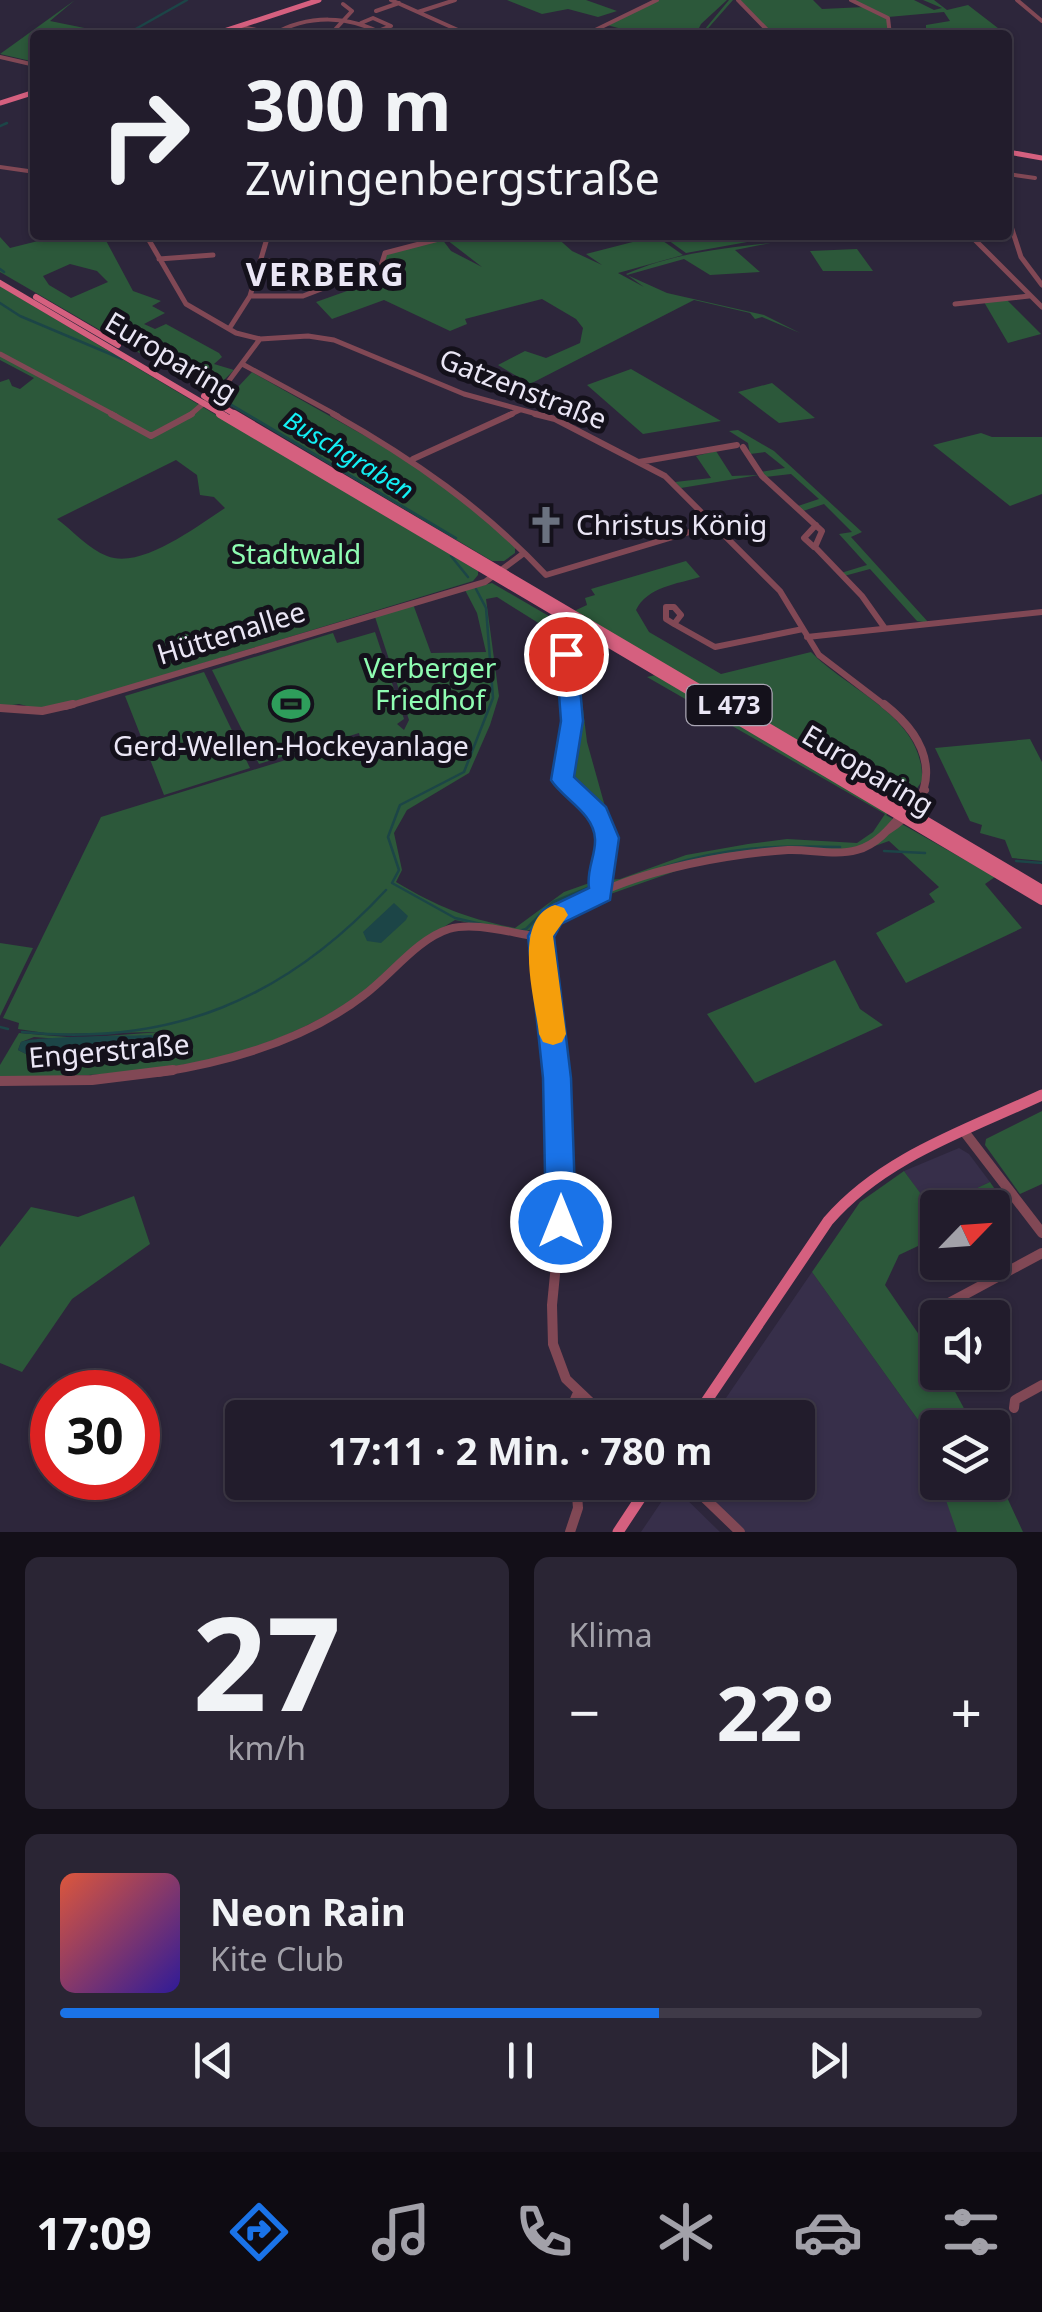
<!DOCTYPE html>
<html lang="de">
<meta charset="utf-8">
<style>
body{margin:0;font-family:"Noto Sans",sans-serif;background:#2a2534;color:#f1f3f6;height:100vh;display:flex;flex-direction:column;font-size:38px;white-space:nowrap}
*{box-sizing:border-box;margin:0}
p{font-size:32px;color:#a2a1a9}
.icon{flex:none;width:55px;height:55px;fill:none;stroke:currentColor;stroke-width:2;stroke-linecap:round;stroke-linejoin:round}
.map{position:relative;height:1532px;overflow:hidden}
.details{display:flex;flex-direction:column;gap:25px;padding:25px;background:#130f18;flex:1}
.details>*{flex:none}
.guide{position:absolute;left:30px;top:30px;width:982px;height:210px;border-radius:10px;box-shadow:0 2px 8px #0004,0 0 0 2px #3f3a48;background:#221c2c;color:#f1f3f6;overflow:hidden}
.needle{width:65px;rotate:65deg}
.buttons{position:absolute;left:920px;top:1190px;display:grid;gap:20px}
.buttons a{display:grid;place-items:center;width:90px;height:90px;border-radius:10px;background:#221c2c;box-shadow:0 2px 8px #0004,0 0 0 2px #3f3a48;font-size:50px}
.speed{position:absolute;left:30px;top:1370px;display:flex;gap:20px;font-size:50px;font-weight:700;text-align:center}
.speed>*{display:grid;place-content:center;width:130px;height:130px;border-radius:50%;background:#221c2c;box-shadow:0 2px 8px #0004,0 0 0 2px #3f3a48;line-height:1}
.speed .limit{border:15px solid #d22;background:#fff;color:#111}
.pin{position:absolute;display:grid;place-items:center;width:85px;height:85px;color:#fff;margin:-42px;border:5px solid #fff;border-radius:50%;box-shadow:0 2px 10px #0007}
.me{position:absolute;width:110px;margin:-55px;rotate:0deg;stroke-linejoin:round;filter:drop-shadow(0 0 8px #0008)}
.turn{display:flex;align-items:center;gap:35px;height:210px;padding:0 50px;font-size:45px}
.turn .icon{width:130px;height:130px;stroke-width:2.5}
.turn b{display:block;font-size:70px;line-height:85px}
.big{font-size:75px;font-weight:700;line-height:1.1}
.details .widget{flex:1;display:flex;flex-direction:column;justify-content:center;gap:15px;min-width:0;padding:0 35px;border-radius:15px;background:#2a2534}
.details .dial{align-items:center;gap:0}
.dial b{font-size:130px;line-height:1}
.song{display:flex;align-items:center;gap:30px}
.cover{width:120px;height:120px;border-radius:15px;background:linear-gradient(135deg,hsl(10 70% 55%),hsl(250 70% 35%))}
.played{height:10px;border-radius:5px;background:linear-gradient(90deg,#1a73e8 65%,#3f3a48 65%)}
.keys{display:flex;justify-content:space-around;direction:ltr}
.heat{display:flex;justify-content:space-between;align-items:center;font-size:55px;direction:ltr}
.details .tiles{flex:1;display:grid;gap:25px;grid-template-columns:1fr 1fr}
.widget:last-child{grid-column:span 2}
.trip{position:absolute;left:225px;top:1400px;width:590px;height:100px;border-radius:10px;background:#221c2c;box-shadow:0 2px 8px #0004,0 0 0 2px #3f3a48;font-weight:700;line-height:100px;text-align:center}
.dock{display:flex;height:160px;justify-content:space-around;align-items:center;background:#0e0b12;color:#a2a1a9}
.dock .icon{width:70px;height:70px}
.dock .on{color:#1a73e8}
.dock b{font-size:45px;color:#f1f3f6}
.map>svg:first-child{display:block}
.built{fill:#372f4a}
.green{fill:#2c583a;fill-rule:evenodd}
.water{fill:#1c4547}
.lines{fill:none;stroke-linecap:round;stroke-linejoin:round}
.stream{stroke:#1c4547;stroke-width:2.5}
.minor-far4{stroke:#814855;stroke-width:4}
.minor-far3{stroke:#814855;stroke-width:5}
.minor-far2{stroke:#814855;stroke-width:6}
.minor-far1{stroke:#814855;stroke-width:8}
.minor{stroke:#814855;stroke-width:10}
.major-far4{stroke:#d5607f;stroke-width:5}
.major-far3{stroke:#d5607f;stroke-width:6}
.major-far2{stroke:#d5607f;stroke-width:8}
.major-far1{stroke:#d5607f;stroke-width:10}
.major{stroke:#d5607f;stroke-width:11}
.route{fill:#1a73e8;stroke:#114b97;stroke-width:2.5}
.slow{fill:#f59e0b}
.labels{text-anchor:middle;stroke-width:10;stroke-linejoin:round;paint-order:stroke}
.far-water-label{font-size:25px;font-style:italic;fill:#13eff5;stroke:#14111b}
.shield{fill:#14111b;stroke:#aaa6b4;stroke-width:2.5}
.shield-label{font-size:25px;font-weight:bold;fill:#eae6f5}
.street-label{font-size:28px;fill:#eae6f5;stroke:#14111b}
.poi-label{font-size:28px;fill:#eae6f5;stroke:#14111b;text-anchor:start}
.park-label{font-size:28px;fill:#8ffdb2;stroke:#14111b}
.far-district-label{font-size:32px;font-weight:bold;letter-spacing:2.5px;fill:#eae6f5;stroke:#14111b}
</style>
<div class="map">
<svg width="1042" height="1532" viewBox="0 0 1042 1532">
<rect width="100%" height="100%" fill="#2d263b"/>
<path class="built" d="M959,1148L969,1154L990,1182L932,1210L904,1171Z
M812,1272L921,1424L938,1482L941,1483L958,1532H740L687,1483L798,1482V1418L713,1417Z
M677,1490L720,1532H641L668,1492Z"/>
<path class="green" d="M75,0L50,21L119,35H35V62L0,54Z
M507,0H586L617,11L598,17L568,9L542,14Z
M658,0H727L701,24L699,28L705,29L729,0H733L703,34L714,35H644L607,25Z
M740,0H813L822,9L865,7L853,0H914L934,10L942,8L923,0H934L947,10L968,5L1007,35L926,32V25L950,21L944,12L888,17L889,35H773Z
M62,235H103L133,291L161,301L152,306L165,313L144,324L155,329L166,324L219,353L222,357L214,364L234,370L210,394L0,272V237L10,248ZM70,264L97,271L108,282L71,298L49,285L43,276Z
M465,235H554L572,251L602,265L586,254L656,236L683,255L618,273L644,287L626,274C671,254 722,248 771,243L735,250L760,272L710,275L684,259L627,275L667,293L764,315L800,333L762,317L755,319L750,313L694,300L530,384L498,365L525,351L546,358L580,343L583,328L576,319L542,299L465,319L467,324L450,331L384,300L332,319L316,302L392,275L380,267L386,264L383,255L442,239L451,251L482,267L447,240Z
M661,235H786L686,253Z
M857,249L873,271H823L810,251Z
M0,286L478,571V575L473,581L46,711L19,704L0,707V382L9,379L12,386L20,389L34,378L0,360ZM176,460L197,475L200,495L214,497L225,508C197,526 141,570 107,556C89,549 73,531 57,519Z
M1007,300L1041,334L1008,343L984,302Z
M631,369L721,421L643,434L587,385Z
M252,372L436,476L515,546V553L504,561H492L224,402Z
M772,383L815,418L779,423L738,392Z
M738,430L774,451L862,532L851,537L929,623L917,621L870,569L844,576L841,573L867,565L839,534L852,532L824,504L803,511L798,506L819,499L791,474L765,477L761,472L785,468L765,452L750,454L748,443L729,431Z
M981,433L992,437H1042V494L1010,506L933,445Z
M716,451L732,476L759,475L681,488L675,482L711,478L696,456Z
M686,561L700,577C677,584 647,587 636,610L649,632L721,674L811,652C850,692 925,717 922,781L911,797L886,815L995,877L985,884L1022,928L906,983L876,933L935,902L929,894L939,887L889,841L855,853L790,852L699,863L599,898L593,892L550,914L538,927L521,933L455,920C413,945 381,983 339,1008C230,1073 124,1075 0,1078V1065L19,1033L79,1038L160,1032L52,1034L18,1029L19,1023L3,1018L101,817L360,737L359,733L259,764L212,670L333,633L337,643L375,632L404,719L397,724L404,730L409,720L375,617L413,604L431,653L486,652L477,613L465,590L492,583L578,633L573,639H564L497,597L486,599L499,696L490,725L469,773L407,810L394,833L402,870L396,882C440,908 466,918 515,928L564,892L595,881L620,879L686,855L748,844L787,839L857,843L873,832L885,814L647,677L673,671L574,611L587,605L585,598L595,595L591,589ZM34,1037L73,1040L154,1056C128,1056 104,1050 80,1060L54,1049L28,1055L18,1050L21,1042Z
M204,672L250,768L164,795L125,696Z
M581,693L587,742L611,828L603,826L596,814L558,783L574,729V695Z
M1030,739L1042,762V861L1012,858L1005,840L980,833L982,825L970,821L935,748Z
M0,943L33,948L0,1016Z
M835,960L860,1009L883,1025L755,1083L707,1014Z
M1042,1111V1184L1020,1194L985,1145L986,1139Z
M904,1171L932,1209L990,1182L1005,1204L993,1210L938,1208L937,1237L899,1255L885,1285L937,1361L938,1372L945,1373L974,1427L938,1428L937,1474L921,1424L812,1272L860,1202Z
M134,1196L150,1244L72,1299L22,1372L0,1363V1247L31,1207L78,1217Z
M993,1467L1023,1532H957L940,1483L992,1482Z"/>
<path class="water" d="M394,903L408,916L406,920L381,943L367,941L363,932Z
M152,1035L159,1050L142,1060L99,1052L73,1059L54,1049L28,1055L18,1050L21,1042C34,1036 129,1036 152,1035Z"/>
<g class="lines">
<path class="stream" d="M125,35L187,0
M0,126L7,123
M0,269L4,272
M0,303L20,316L122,359
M150,356L207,390
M225,401L456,538
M451,556L468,577
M476,589L486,608L493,698L464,772L400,805L388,837L399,870L392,883L455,918L481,924
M884,851L925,853
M1016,861L1042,863
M664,867C722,847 779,845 840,847
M519,931L526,929L553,902L590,887
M0,1027L8,1029
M22,1032C171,1047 285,999 386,890"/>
<path class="minor-far4" d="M391,0L469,35
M738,0L772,35
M851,0L888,18L890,35
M1017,0L1042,21
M376,11L399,3
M418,12L455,0
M361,23L373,18L391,26L367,35
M225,35L246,28L274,33
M272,35C308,14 349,15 385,35
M330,35L352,11L343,4
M585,35L657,0
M0,57L35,65
M0,167L35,172
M1008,174L1035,178"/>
<path class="minor-far3" d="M1008,217L1021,257L1042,285
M146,235L186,304L236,333L260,339L308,336L334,340L464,394L544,416
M970,235L1042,307
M159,259L213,255
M260,261H282
M250,296H303L381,266L385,253L454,235
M955,304L1029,296
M229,329L250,296L268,235
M0,354L116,416
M244,365L338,416
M189,416L228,382L260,339
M507,416L520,410"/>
<path class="minor-far2" d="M111,414L151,436L192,414
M333,414C413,459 483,508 546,575L713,525
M535,414L555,419L665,476L780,591L819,655L887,707
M743,447L762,476L822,531L815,547L862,596L884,627
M413,459L512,414
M639,462L737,445
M814,547L804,538L816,525
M666,607H674L681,615L674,624L666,619Z
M674,624L715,647L803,629
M807,637L1042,612
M570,646L566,654L571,707
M65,707L485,582L524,553"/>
<path class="minor-far1" d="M571,704L572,721L562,780C574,794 594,804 604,820C617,843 596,869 602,893
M884,704C934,743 945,794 887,831
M0,708L42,711L73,704
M157,1073C228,1062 306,1040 364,995C391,975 417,939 449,929C475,921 514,934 541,937
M559,1073L541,937C581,878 720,854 788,850C810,849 835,856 857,850C887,842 902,808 925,790"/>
<path class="minor" d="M559,1070L562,1203L552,1305L553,1344L566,1379L607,1418
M0,1081L92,1080L173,1070
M966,1134L1042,1233
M954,1318L949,1303L1042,1253
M1014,1408L1015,1400L1042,1385
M567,1418L577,1395
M688,1482L740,1532
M570,1532L578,1508L576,1482"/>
<path class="major-far4" d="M212,35L319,0
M0,103L35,92
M1008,152L1042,158"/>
<path class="major-far3" d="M0,283L225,416
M36,297L118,345
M204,396L238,416"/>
<path class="major-far2" d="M220,414L716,707
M234,414L731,707"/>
<path class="major-far1" d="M712,704L1042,900
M727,704L1042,890"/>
<path class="major" d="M695,1418L828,1221C883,1157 967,1130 1042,1095
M618,1532L651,1482"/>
</g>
<path class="route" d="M566,647L577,654L583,721L574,777L606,807L619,838L610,900L561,924L554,937L571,1078L576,1222L571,1232L561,1237L550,1232L546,1222L543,1078L528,936L543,910L589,888C586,870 596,855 595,839C594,813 563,799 551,780L561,721L556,654Z"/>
<path class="slow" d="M555,905L564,908L568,915L553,936L566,1034L562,1042L553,1045L543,1042L539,1034C535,998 511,919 555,905Z"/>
<defs>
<g id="church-bare" transform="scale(3)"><path d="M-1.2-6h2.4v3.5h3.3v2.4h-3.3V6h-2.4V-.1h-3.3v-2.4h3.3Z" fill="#6b7280" stroke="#14111b" stroke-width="2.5" paint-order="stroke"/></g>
<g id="stadium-bare" transform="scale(3)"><path d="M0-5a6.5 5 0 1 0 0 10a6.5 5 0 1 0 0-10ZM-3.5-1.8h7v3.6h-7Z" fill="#2e9e5b" stroke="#14111b" stroke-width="2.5" paint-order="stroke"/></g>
</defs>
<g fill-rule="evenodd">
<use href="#church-bare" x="546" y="525"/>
<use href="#stadium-bare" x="291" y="704"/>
</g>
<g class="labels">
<g class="far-water-label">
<text transform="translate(349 455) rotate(31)" y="9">Buschgraben</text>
</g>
<rect class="shield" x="686.5" y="685" width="85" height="40" rx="8"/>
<g class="shield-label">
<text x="729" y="714">L 473</text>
</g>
<g class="street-label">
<text transform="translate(171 357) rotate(31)" y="10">Europaring</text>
<text transform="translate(523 389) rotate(21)" y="10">Gatzenstraße</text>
<text transform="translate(231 633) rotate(-17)" y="10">Hüttenallee</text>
<text transform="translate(868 770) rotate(31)" y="10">Europaring</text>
<text transform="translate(109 1051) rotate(-5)" y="10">Engerstraße</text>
</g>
<g class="poi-label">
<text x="576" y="535">Christus König</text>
<text x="291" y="756" text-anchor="middle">Gerd-Wellen-Hockeyanlage</text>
</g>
<g class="park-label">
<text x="296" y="564">Stadtwald</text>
<text x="430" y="678">Verberger<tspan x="430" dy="32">Friedhof</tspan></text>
</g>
<g class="far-district-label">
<text x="326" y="286">VERBERG</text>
</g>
</g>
</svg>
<div class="buttons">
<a><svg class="needle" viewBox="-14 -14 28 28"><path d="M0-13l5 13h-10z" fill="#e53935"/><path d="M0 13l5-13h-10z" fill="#a2a1a9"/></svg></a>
<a><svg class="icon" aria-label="sound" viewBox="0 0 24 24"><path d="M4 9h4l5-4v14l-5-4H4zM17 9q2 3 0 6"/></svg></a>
<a><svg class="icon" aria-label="layers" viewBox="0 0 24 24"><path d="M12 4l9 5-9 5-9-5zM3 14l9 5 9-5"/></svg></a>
</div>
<div class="speed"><div class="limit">30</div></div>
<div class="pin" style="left:566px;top:654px;background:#d93025"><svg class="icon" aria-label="arrive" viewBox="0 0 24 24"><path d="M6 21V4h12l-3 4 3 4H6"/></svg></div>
<svg class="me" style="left:561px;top:1222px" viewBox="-20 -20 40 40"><circle r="17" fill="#1a73e8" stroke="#fff" stroke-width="3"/><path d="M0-11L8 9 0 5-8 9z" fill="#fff"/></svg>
<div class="trip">17:11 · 2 Min. · 780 m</div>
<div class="guide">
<div class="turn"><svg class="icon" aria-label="right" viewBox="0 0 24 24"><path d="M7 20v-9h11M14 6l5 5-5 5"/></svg><div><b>300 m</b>Zwingenbergstraße</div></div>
</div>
</div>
<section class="details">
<div class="tiles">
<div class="widget dial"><b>27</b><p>km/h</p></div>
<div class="widget"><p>Klima</p>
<div class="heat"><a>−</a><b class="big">22°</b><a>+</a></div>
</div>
<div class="widget">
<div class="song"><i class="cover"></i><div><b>Neon Rain</b><p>Kite Club</p></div></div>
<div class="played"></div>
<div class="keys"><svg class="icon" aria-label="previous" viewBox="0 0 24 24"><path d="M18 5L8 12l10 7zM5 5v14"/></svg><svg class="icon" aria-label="pause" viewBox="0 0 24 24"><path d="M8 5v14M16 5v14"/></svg><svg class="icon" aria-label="next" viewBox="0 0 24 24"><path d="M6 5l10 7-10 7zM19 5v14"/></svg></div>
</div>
</div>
</section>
<nav class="dock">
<b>17:09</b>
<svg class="icon on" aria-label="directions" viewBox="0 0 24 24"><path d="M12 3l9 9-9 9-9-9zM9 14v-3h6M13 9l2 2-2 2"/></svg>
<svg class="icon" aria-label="music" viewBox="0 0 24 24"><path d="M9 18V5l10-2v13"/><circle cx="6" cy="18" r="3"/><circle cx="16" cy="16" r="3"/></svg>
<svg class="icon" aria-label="phone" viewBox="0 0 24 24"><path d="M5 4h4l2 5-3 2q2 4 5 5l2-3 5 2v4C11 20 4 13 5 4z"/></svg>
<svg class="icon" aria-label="climate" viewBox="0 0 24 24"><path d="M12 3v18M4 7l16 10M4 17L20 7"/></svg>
<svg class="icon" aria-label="car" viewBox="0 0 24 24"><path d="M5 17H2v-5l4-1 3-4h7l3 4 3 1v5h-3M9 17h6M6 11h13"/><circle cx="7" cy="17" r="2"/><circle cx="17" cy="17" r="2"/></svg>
<svg class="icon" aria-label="filters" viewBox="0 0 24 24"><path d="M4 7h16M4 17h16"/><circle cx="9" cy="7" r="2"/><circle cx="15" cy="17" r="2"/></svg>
</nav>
